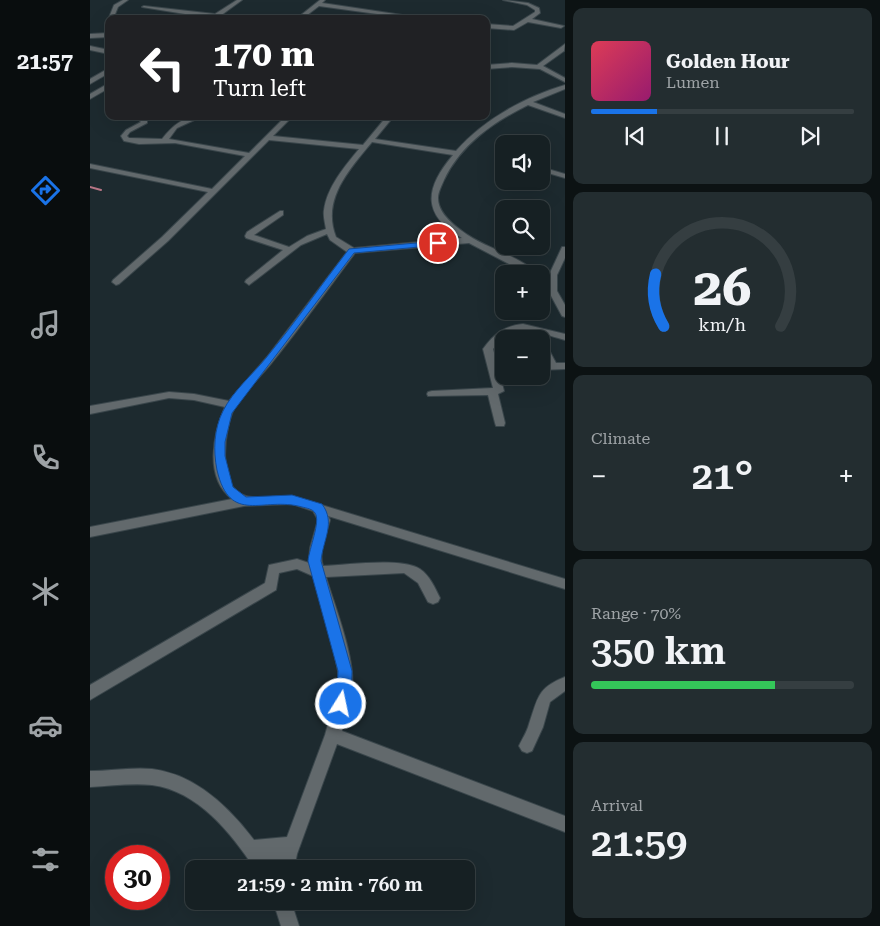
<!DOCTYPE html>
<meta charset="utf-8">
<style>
body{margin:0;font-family:"Roboto Serif",serif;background:#232d30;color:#f1f3f6;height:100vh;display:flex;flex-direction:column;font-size:19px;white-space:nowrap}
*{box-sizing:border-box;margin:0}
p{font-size:16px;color:#9ea3a6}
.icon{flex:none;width:28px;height:28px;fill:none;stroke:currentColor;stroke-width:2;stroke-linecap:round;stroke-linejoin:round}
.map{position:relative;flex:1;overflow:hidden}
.drawer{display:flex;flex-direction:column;gap:8px;padding:8px;background:#0c1213;width:315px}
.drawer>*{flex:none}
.hud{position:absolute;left:15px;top:15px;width:385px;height:105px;border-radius:10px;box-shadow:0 5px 20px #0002,0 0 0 1px #353e41;background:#202124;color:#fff;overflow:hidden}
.tools{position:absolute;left:405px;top:135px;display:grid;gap:10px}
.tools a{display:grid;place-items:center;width:55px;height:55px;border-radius:10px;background:#162023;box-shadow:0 5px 20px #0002,0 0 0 1px #353e41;font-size:25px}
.speed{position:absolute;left:15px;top:845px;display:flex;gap:10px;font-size:25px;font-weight:700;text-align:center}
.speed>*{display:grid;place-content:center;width:65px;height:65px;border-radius:50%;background:#162023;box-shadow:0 5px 20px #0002,0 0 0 1px #353e41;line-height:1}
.speed .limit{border:8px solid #d22;background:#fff;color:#111}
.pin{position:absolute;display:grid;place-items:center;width:42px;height:42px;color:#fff;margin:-21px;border:2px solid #fff;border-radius:50%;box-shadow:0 1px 5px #0007}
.me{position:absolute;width:55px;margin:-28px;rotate:10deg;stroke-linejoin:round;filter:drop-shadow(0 0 4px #0008)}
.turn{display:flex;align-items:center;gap:18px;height:105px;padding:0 25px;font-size:22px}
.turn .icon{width:65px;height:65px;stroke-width:2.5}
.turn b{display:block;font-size:35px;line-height:42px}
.big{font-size:38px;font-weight:600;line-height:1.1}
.drawer .widget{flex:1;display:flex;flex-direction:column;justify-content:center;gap:8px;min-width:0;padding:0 18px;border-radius:10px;background:#232d30}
.drawer .dial{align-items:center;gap:0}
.dial svg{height:130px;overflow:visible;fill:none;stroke:#353e41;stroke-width:7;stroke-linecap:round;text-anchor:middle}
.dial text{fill:#f1f3f6;stroke:none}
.song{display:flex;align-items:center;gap:15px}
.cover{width:60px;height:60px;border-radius:8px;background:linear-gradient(135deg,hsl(350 70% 55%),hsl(320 70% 35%))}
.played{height:5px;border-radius:2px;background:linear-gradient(90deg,#1a73e8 25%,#353e41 25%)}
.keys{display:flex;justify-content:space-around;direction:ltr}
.heat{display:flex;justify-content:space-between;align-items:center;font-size:28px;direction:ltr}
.charge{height:8px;border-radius:4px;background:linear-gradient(90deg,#34c759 70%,#353e41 0)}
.trip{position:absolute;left:95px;top:860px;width:290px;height:50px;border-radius:10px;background:#162023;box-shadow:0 5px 20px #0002,0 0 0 1px #353e41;font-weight:600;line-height:50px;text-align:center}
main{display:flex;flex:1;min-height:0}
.menu{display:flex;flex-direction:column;width:90px;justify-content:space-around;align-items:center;background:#090d0e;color:#9ea3a6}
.menu .icon{width:35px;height:35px}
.menu .on{color:#1a73e8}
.menu b{font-size:22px;color:#f1f3f6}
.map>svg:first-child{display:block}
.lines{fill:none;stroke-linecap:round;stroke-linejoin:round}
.stream{stroke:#b77585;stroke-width:2}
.minor-casing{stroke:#3a464b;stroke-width:2}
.minor{fill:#62696c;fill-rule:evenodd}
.route{fill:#1a73e8;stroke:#114b97}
</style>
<main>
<nav class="menu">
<b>21:57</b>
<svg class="icon on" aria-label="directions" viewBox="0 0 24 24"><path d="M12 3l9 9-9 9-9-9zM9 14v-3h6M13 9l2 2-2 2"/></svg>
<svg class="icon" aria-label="music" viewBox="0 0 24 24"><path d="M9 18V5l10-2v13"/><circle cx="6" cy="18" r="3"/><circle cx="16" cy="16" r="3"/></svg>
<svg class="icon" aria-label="phone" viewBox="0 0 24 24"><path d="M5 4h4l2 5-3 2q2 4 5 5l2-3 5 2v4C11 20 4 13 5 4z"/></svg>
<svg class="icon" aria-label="climate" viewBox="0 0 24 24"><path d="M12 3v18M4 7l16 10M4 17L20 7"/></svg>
<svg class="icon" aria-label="car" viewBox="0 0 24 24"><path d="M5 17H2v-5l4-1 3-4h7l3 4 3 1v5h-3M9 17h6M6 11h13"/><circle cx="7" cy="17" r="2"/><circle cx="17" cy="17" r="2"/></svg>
<svg class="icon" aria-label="filters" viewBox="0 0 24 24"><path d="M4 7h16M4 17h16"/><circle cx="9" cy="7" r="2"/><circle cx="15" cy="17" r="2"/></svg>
</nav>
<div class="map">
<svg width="475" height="926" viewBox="0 0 475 926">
<rect width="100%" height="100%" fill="#1d2a2f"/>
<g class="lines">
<path class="stream" d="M0,187L11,190"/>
<g class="minor-casing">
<path id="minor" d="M33,0H38L28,7L23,19L18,20L24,5Z
M147,0H152L126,19L52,7L54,6L125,14Z
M230,0H235L232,3L339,19H324L229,6L212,19H206Z
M413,0L438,3L449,8L450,13L442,19L474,26L471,28L438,22L424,30L396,28V24L423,26L445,12V10L437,5Z
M19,33V37L0,38V34Z
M475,44L474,51L453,66L475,78V82L450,69L422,67L396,69V65L422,63L447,65Z
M0,46L19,50V54L0,50Z
M19,68V73L0,84V79Z
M19,83V88L0,99V94Z
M475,85V89L443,102L475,114V118L438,105C404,122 371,144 354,180C352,185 348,192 348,198C348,212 361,223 372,231C394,248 428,255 448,274H438L379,243L265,253C238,289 212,325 184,360C172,376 155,390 145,407C134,427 126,489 156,496C166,499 191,496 202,496L475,579V589L238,516L240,520C236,535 228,551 233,566C256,565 312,557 330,569C340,576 345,588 350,598L348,602L343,604L338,602L328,583L314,573L236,577C245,607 266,659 262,690C260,703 255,717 252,731L475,816V832L247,744L207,854L204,869H165C141,833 108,791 62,785C42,783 20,786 0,787V771C20,771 42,767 62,769C105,774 139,807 164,840L197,837L235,735L248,689V671L243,647L223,576L207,569L189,573L186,590L0,700V685L175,583L179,565L207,559L219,563L220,548L228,520L223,511L202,504L154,506L0,537V527L142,499C114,478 123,434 135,407L104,400L79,398L0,414V406L79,392L104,394L139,401L177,357L257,252L240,240L237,234L211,245L159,285L155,282L156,280L193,250L156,238L155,236L157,232L190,211H193V215L164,235L199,247L217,236L236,229C235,223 233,216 234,210C237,187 255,166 269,149L179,140L78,241L29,284L26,285L22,282L23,280L72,237L118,192L0,168V164L122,189L155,156L85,143L49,144L34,141L31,136L36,130L51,122L45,116H53L57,120V123L40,132L37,136L39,138L72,139C83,125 94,116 113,116L87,128L79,139L159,153L196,116H203L183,136L273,145L297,116H304L285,139L366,151C394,119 435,97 475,85ZM282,142L363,155C335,188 331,214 372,238L264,248L246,237C231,199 260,169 282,142Z
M451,167L475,174V178L451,171Z
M472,247H475V258L467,275V291L475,305V317L472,316L459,292L451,284V276L459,282V275Z
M433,324L475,334V340C444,332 426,320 403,349L414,391L408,394L415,423L414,426H406L405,423L398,395L338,396L337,394L338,392L342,391L403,388L393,349C404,334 414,326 433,324Z
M451,347L459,350L466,363H475V369L451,370V364H456L451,354Z
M475,677V691L460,702L453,727L442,751L437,753L432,751L429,746C432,739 437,732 439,724C448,698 447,688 475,677Z
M183,901H201L209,926H191Z"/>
</g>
<use href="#minor" class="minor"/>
</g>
<path class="route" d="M348,241L352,243L351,245L264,253L142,413L135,442V456L143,487L156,497L202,495L232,504C246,523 233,539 231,561L262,671C262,684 261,697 256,709L251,711L246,709C243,703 248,680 248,671L218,561C219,549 231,521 225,513C223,509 216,508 212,507C173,496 140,526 127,470C123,450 124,429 133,411C143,391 162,375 176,358C205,323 231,285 259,249Z"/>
</svg>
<div class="tools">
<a><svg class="icon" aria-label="sound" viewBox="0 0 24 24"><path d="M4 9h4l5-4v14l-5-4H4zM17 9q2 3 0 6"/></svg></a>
<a><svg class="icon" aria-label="search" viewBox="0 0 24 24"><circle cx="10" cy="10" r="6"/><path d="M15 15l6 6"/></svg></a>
<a>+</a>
<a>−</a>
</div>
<div class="speed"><div class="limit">30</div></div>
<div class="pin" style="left:348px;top:243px;background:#d93025"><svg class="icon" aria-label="arrive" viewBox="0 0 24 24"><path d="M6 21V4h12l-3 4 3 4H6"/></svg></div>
<svg class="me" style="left:251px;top:704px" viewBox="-20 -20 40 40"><circle r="17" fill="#1a73e8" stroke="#fff" stroke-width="3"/><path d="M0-11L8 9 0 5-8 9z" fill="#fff"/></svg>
<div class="trip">21:59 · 2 min · 760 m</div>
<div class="hud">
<div class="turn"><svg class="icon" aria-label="left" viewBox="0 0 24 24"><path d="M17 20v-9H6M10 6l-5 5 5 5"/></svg><div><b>170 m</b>Turn left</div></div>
</div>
</div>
<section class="drawer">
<div class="widget">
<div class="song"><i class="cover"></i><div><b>Golden Hour</b><p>Lumen</p></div></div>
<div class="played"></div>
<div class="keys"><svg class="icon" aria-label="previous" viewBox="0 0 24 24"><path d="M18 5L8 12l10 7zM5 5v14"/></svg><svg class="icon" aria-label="pause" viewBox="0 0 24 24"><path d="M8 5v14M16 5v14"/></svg><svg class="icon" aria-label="next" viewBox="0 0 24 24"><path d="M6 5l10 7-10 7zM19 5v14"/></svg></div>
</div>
<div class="widget dial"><svg viewBox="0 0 100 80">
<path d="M14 69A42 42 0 1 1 86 69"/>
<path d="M14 69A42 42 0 0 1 9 37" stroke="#1a73e8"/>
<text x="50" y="56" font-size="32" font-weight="700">26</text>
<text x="50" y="72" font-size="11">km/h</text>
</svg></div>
<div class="widget"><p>Climate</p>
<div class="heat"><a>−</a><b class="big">21°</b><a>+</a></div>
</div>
<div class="widget"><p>Range · 70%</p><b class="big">350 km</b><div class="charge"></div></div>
<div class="widget"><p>Arrival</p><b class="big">21:59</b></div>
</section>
</main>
